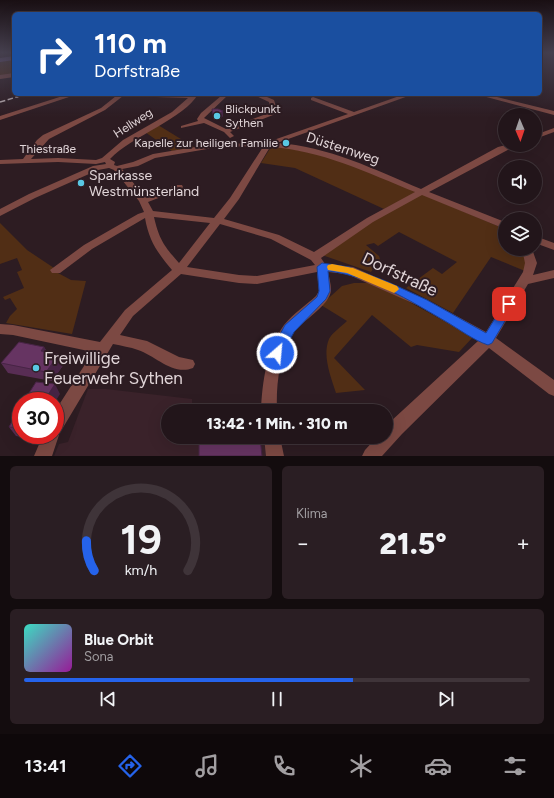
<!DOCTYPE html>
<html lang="de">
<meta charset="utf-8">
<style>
body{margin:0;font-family:Figtree,sans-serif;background:#2a1e23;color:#f1f3f6;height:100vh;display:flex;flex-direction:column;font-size:15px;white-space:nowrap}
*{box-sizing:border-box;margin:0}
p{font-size:13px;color:#a29fa2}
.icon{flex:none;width:22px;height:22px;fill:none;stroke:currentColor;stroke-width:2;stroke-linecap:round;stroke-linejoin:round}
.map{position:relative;height:456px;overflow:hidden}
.sheet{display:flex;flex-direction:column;gap:10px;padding:10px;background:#130c0e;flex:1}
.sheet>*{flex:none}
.guide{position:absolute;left:12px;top:12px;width:530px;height:84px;border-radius:6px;box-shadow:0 4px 16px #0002,0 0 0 1px #3f3439;background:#1a4fa0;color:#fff;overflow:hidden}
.needle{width:26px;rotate:178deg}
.fabs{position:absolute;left:498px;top:108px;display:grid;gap:8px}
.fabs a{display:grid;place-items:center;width:44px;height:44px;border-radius:50%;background:#22151a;box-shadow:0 4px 16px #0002,0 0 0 1px #3f3439;font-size:20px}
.speed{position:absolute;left:12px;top:392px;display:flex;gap:8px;font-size:20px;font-weight:700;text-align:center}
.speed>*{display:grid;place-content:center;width:52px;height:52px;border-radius:50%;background:#22151a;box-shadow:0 4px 16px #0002,0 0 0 1px #3f3439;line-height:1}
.speed .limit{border:6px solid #d22;background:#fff;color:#111}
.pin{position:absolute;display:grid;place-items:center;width:34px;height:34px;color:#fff;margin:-17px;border-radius:8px;box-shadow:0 2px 6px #0006}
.me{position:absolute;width:44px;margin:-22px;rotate:27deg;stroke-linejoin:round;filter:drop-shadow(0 0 3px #0008)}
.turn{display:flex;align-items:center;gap:14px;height:84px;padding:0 16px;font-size:18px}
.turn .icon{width:52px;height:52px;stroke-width:2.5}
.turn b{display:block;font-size:28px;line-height:34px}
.big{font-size:30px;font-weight:800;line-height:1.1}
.sheet .widget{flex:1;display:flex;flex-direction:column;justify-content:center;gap:6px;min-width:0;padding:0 14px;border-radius:6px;background:#2a1e23}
.sheet .dial{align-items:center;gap:0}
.dial svg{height:104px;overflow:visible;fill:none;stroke:#3f3439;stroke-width:7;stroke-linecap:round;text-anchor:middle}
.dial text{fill:#f1f3f6;stroke:none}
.song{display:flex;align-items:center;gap:12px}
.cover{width:48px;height:48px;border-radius:6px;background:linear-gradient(135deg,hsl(170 70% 55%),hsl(300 70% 35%))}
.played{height:4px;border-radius:2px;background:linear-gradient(90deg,#2563eb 65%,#3f3439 65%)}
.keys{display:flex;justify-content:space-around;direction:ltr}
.heat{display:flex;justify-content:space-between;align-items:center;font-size:22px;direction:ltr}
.sheet .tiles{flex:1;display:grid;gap:10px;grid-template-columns:1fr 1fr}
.widget:last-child{grid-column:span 2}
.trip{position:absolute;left:161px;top:404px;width:232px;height:40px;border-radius:20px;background:#22151a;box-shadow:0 4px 16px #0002,0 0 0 1px #3f3439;font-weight:800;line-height:40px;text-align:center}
.dock{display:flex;height:64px;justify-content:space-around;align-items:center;background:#0e080a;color:#a29fa2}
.dock .icon{width:28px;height:28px}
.dock .active{color:#2563eb}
.dock b{font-size:18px;color:#f1f3f6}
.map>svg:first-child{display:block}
.built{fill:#3a222a}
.green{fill:#512e15}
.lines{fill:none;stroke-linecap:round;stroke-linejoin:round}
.stream{stroke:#7c63a0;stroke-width:1}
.river{fill:#7c63a0;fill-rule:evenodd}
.minor{fill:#7c4943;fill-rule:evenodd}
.rail-far1{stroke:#bdb0b4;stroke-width:1;stroke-dasharray:4 2;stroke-linecap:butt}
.rail{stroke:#bdb0b4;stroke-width:1.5;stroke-dasharray:5.5 2.5;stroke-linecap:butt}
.wall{fill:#582d54}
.shaded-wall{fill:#472445}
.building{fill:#663462;stroke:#472445}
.route{fill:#2563eb;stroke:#184099}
.slow{fill:#f59e0b}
.poi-dot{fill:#59c8e4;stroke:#2d1c22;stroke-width:1.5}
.labels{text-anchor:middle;stroke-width:4;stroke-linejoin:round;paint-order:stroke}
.far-poi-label{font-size:12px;fill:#e1d5d8;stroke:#2d1c22;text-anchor:start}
.far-street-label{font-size:12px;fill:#e1d5d8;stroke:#2d1c22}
.street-label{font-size:14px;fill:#e1d5d8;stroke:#2d1c22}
.poi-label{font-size:14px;fill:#e1d5d8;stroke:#2d1c22;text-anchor:start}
.near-street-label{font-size:17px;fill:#e1d5d8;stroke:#2d1c22}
.near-poi-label{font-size:17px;fill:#e1d5d8;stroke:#2d1c22;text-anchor:start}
</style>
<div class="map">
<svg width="554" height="456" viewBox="0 0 554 456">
<rect width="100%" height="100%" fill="#2d1c22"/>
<path class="built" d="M88,389H106L192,399V411H168V437H267L269,456H54L59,444L68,442Z"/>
<path class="green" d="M14,57V74L0,76V58Z
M158,125L194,147L172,151L145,132Z
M276,146L328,156L414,190L415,193L384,209L295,168L261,163L271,147Z
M419,195H424L505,229V249H524L527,258L525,271L491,257L453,313L406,288L433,268L442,274L457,262L399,232L378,246L374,243L366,245L379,256L380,259L371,272L322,255L371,221Z
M0,223L27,250L54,268L58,273L71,280L86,281L72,334L6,323L10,316L17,309L10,298L5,300L3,297L24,288L17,272L22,270L17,258L0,264Z
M354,283H375L473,337L459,352L417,345L411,347L372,315L334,358L365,390L336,393C331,377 322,356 329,339C332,333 342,326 347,321L321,305L342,286Z"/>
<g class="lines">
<path class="stream" d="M0,59H6"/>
<path class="river" d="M14,56V60L0,62V58Z"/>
<path class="minor" d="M14,73V77L0,79V75Z
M69,94H78L0,120V116Z
M107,94H198C185,118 132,136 110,159L115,162L114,165L117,166L133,162L153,154L213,144L265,143L348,114L311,100V98L313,97L354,112L405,94H414L277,143C327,146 376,170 421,189L498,147L506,145H517L429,192L505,222V229L422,195L373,222L321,258L325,264L353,267L427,300L486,332L523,272L525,263L522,249H532L537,263L533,275L554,270V278L528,284L496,338L554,380V396L549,394L489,348L402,434L382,456H362L365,450L377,437H386V427L390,422L478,341L419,306L347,274L328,272C329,277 331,284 331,290C330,306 302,320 293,334C279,357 276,384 277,411H261C262,383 267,348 284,325C293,314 306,305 316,296L319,291L317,272L257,284L239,283L181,274L133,316L120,335L147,341L179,357L193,360L195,364L193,368C173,376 156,356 138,350C130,347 122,346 113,344L61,431L58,432L59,435L52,456H34L43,435H55V411L93,352L13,335L0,334V324L13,325L100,342L125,310L172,270C157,252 149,241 145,218L92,249L60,273H52L50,270L84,245L138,214L144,212L139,201L114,170L109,168L98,170L35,198L0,216V209L29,194L93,166L106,164L105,162L96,164L58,162L0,164V160L23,159L37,140L43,135L101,108L116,96ZM123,96L188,98L172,112L123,140L102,158L96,160L58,158L31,159L49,139L105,110ZM250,146L263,147L230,198L214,218L153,211L148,202L182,189L183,187L182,185H176L145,197L122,169L138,166L155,158L213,148ZM270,147C321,150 368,173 415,192L367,218L314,252L279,235L224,219L239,199ZM154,217L210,223L179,263C164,246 159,239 154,217ZM220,224L271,239L311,260L315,265L257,276L239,275L187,267Z
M209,94H241L238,96H227L204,118L226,129L269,113L271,110L269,102L252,94H260L274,100L277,110L273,115L230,132L234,136L230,138L224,132L204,123L181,128V126L198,121L197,119L201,113L221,96H212Z
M475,94H485L554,111V115Z
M554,128V132L535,139V135Z
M535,236L554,243V250L535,243Z
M264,437H280L284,456H266Z"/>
<path class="rail-far1" d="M17,97L27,94"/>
<path class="rail" d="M0,102L20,96"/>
</g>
<path class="wall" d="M212,109L223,116L218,120L213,119Z
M44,347L47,352L59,354L64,364L52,381L8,373L1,363Z
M21,406V435H35L33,439L16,436L9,427Z"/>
<path class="shaded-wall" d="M223,111V116L218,120L217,115Z
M44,347L50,356L41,351Z
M59,354L64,364L52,381L46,372Z
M55,384L60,394L55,402V401H46V398Z
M31,435H35L33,439Z"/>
<path class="building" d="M212,109H218L223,111L217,115L213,114Z
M19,342L44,347L41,351L59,354L46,372L1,363Z
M36,382L55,384L46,398H48L46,401H24Z
M21,406V428L9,427Z
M199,437H260L262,456H199Z"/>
<linearGradient id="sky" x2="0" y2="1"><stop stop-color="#190f13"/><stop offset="0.45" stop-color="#46404f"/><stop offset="1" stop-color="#46404f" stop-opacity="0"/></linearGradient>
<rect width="554" height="117" fill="url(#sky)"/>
<path class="route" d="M322,263L349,267L388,282L427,300L486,333L505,302L509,300L513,302L515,304L492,343L488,345C473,340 459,329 445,321C409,300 370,276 328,271L330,291L326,299L294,332L281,357L277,358L272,357L270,353L285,325L317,297L319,291L317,267Z"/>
<path class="slow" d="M332,264L353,268L397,286L399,289L397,291L394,293L347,273L328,270L327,267L328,265Z"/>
<g class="poi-dot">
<circle cx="217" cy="116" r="4"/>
<circle cx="286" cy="143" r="4"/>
<circle cx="81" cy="183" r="4"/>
<circle cx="36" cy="368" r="4"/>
</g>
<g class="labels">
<g class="far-poi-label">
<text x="225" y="113">Blickpunkt<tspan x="225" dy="14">Sythen</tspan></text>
<text x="278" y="147" text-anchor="end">Kapelle zur heiligen Familie</text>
</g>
<g class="far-street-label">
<text transform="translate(133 123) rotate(-33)" y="4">Hellweg</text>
<text x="48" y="153">Thiestraße</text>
</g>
<g class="street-label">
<text transform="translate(343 148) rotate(18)" y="5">Düsternweg</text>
</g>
<g class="poi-label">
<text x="89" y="180">Sparkasse<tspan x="89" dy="16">Westmünsterland</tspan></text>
</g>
<g class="near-street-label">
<text transform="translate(400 274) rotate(25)" y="6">Dorfstraße</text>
</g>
<g class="near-poi-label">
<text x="44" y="364">Freiwillige<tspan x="44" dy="20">Feuerwehr Sythen</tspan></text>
</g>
</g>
</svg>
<div class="fabs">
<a><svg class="needle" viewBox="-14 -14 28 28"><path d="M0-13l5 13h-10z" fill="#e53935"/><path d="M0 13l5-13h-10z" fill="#a29fa2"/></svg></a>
<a><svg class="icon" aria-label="sound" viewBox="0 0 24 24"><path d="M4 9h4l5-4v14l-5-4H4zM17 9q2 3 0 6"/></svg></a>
<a><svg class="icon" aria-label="layers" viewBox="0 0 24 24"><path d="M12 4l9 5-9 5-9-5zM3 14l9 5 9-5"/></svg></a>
</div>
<div class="speed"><div class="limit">30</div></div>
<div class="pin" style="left:509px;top:304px;background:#d93025"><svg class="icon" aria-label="arrive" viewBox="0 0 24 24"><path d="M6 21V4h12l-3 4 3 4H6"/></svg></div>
<svg class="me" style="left:277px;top:353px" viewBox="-20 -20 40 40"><circle r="17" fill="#2563eb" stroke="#fff" stroke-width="3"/><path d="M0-11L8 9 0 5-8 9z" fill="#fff"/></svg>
<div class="trip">13:42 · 1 Min. · 310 m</div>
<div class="guide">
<div class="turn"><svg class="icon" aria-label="right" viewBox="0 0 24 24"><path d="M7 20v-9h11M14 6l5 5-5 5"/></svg><div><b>110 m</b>Dorfstraße</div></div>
</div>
</div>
<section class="sheet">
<div class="tiles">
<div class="widget dial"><svg viewBox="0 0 100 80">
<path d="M14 69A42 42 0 1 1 86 69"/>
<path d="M14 69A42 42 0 0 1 8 46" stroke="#2563eb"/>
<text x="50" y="56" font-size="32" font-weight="700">19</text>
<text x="50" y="72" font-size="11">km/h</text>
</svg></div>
<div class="widget"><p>Klima</p>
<div class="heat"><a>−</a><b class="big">21.5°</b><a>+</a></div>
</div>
<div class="widget">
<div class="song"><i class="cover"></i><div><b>Blue Orbit</b><p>Sona</p></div></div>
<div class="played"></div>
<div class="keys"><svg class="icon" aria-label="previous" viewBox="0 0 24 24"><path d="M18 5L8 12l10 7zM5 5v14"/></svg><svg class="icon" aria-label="pause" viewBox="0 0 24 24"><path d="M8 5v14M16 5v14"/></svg><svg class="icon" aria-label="next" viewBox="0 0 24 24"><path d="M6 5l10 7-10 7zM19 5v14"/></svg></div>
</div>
</div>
</section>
<nav class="dock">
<b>13:41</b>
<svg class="icon active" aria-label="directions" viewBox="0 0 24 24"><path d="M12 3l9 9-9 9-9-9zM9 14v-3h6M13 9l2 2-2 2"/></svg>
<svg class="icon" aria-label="music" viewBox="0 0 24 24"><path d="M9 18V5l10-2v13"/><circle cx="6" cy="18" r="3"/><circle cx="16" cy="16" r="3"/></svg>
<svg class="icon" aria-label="phone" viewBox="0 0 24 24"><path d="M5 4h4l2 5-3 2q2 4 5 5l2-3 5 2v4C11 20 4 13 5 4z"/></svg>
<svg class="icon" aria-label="climate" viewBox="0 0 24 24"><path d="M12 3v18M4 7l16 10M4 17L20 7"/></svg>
<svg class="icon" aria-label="car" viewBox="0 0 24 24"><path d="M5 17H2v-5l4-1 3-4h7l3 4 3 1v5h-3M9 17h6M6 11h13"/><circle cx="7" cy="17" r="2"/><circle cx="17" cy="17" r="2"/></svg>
<svg class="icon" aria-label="filters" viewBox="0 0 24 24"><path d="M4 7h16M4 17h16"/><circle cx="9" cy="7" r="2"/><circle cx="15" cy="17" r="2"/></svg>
</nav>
